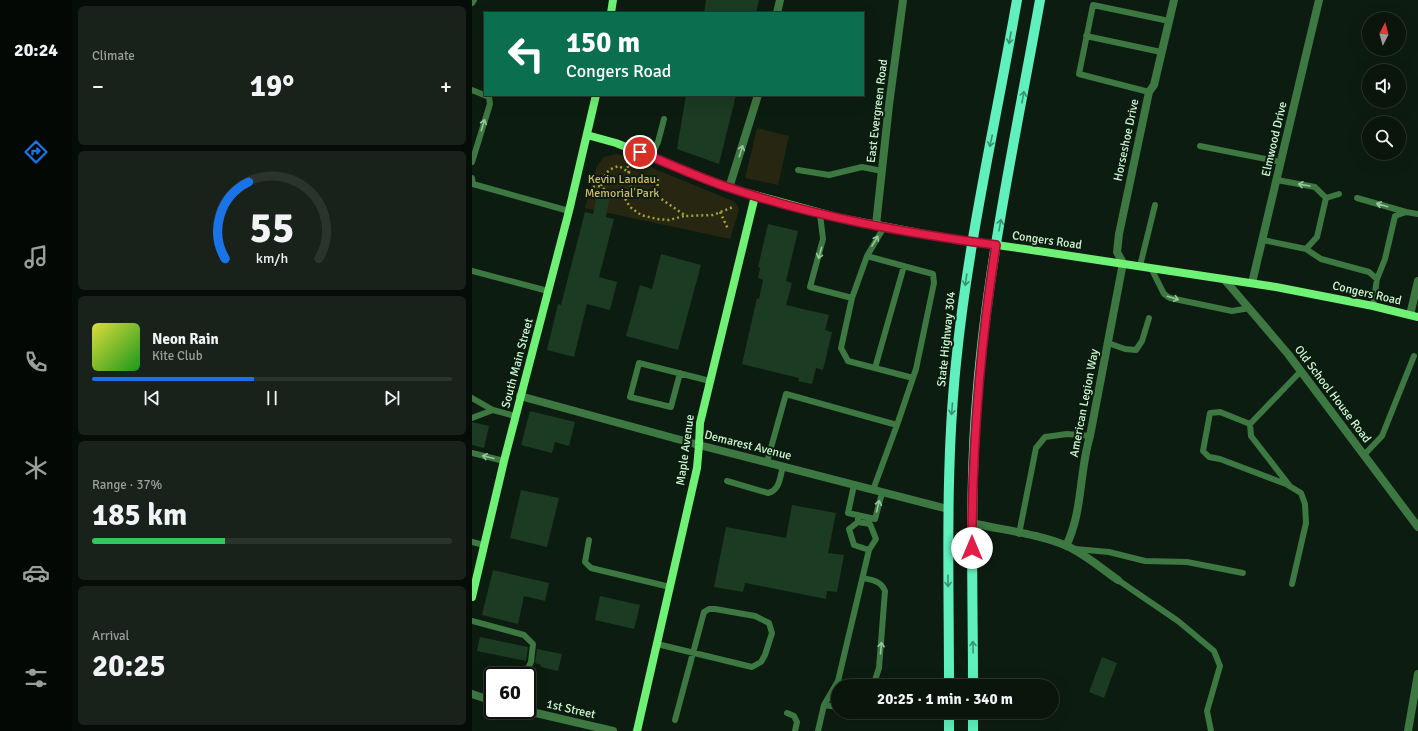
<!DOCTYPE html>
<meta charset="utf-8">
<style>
body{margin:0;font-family:Signika,sans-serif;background:#18221a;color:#f1f3f6;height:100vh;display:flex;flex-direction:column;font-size:15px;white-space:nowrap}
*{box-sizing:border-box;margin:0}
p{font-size:13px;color:#999f9d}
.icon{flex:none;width:22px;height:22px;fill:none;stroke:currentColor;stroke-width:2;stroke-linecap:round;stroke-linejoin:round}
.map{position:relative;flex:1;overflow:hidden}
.drawer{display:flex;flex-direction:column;gap:6px;padding:6px;background:#060c07;width:400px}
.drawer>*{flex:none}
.banner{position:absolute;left:12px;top:12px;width:380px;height:84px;border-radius:0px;box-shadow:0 4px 16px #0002,0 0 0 1px #2a342d;background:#0b6e4f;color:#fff;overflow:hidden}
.needle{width:26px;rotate:6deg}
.buttons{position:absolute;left:890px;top:12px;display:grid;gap:8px}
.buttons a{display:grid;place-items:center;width:44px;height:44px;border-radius:50%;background:#0a150c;box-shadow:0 4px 16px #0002,0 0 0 1px #2a342d;font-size:20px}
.speed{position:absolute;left:12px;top:667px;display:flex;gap:8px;font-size:20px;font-weight:700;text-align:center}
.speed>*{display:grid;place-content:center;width:52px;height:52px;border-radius:50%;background:#0a150c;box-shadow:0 4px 16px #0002,0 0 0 1px #2a342d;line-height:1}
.speed .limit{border:2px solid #111;border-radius:6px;background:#fff;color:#111}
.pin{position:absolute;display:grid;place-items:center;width:34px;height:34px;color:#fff;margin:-17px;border:2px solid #fff;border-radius:50%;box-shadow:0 1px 4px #0007}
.me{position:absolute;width:44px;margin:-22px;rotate:0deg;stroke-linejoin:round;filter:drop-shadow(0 0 3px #0008)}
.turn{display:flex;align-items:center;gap:14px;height:84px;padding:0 16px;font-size:18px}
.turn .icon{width:52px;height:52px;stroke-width:2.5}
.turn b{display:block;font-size:28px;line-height:34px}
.big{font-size:30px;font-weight:700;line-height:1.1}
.drawer .widget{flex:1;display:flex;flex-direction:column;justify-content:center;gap:6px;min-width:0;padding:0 14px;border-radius:6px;background:#18221a}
.drawer .dial{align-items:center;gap:0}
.dial svg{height:104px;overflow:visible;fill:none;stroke:#2a342d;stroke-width:7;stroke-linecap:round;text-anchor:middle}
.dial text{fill:#f1f3f6;stroke:none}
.song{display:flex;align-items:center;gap:12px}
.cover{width:48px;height:48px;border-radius:6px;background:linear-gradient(135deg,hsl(60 70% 55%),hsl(120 70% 35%))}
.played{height:4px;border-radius:2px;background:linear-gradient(90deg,#1a73e8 45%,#2a342d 45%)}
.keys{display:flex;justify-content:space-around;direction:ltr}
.heat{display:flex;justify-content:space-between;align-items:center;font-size:22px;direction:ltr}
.charge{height:6px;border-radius:3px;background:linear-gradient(90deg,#34c759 37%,#2a342d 0)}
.trip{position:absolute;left:359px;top:679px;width:228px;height:40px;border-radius:20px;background:#0a150c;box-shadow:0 4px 16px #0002,0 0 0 1px #2a342d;font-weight:700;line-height:40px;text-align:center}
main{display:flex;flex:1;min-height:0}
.tab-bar{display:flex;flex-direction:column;width:72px;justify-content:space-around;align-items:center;background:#040805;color:#999f9d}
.tab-bar .icon{width:28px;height:28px}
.tab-bar .current{color:#1a73e8}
.tab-bar b{font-size:18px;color:#f1f3f6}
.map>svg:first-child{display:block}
.green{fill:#262611}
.building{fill:#1b3b23}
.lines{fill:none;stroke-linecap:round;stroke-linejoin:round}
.path{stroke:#a4a138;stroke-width:2.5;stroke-dasharray:2 3;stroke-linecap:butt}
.lane{stroke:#3d7741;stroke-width:6}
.street{stroke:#3d7741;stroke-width:8}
.secondary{stroke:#6ef175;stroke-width:8}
.primary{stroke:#5ff0be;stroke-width:10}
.oneway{stroke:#3a9170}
.oneway2{stroke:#94c699}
.route-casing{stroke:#92132f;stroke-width:10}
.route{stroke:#e11d48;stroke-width:7}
.labels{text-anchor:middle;stroke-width:4;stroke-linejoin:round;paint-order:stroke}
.street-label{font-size:12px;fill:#cefad4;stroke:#0d1c10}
.park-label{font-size:12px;fill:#d2ba62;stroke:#0d1c10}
</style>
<main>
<nav class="tab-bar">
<b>20:24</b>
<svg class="icon current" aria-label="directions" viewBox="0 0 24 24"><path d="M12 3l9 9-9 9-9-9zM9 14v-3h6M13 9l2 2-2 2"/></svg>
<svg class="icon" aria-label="music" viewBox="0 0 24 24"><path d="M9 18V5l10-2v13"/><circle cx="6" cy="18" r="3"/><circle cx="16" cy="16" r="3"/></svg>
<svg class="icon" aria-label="phone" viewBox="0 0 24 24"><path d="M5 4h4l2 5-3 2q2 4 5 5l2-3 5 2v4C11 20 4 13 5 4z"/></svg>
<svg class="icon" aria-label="climate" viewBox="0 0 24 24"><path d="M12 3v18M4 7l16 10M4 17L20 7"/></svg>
<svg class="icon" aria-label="car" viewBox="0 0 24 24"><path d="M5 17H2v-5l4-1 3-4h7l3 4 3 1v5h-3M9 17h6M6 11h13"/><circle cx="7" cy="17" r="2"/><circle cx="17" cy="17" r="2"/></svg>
<svg class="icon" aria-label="filters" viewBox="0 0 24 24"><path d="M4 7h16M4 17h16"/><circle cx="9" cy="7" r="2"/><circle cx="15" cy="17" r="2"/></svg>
</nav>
<section class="drawer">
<div class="widget"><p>Climate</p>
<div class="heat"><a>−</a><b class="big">19°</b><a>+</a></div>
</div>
<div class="widget dial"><svg viewBox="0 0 100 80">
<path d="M14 69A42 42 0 1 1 86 69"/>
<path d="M14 69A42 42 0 0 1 32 10" stroke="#1a73e8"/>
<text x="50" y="56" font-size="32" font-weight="700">55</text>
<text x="50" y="72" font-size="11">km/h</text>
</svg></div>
<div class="widget">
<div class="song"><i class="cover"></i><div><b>Neon Rain</b><p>Kite Club</p></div></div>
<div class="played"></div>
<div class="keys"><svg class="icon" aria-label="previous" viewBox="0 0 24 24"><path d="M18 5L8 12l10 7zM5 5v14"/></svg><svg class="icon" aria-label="pause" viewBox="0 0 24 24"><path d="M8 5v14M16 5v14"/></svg><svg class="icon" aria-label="next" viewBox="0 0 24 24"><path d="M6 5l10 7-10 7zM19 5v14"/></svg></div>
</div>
<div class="widget"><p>Range · 37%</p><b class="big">185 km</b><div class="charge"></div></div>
<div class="widget"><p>Arrival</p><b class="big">20:25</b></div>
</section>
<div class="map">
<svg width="946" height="731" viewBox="0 0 946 731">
<rect width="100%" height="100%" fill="#0d1c10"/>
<path class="green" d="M285,128L317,136L306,185L273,178Z
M144,154L149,155L261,201L265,205L267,210L258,239L113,208L125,166L132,157Z"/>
<path class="building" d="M234,0H287L284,13H232Z
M214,95H264L247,164L205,149Z
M126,192L138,196L134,217L142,219L127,277L145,282L138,310L115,304L102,357L75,350L86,304L89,305L113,212L121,214Z
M296,224L326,231L314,281L320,283L314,305L357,315L353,330L360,332L351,370L344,368L340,384L326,381L327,378L270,364L285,298L287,299L291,280L286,278L288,268L286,267Z
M189,254L229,265L206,350L154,336L168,285L180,289Z
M58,411L103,422L97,446L83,442L80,453L49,445Z
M0,422L17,426L12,448L0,445Z
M49,490L87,498L75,547L38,538Z
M320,505L364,513L356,553L372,555L365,592L355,591L354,599L273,583L271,592L242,587L254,527L314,538Z
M21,570L77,583L73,601L52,596L46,624L10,615Z
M128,596L168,605L162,629L123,620Z
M8,637L56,647L54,661L5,651Z
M65,649L90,654L86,671L69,667V665L63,663Z
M630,657L645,663L632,698L617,692Z"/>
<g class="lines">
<path class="path" d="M155,161L159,188L185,196L214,216L241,215L261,207
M121,187L129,186
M159,188L151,195L158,207L169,215L185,219L197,220L212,216
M151,195C141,196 135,193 129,186C132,175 135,169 147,166L158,173
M185,196L186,178
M248,212L256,229"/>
<path class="lane" d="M0,3L2,0
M614,36L689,52
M0,90L17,97L18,104L0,162
M677,92L607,74L621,5L697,21
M728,146L809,162
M179,157L186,142L192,119
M326,170L357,175L390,167L410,171
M0,178L1,184L97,211
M805,180L843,187L854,198
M854,198L867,194
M885,198L934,212
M348,214L351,239L338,287L380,298L395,256L412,227
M791,240L834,249L845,237L854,198
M834,249L849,259L897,272L905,279
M395,256L461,274L462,283L444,369L425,425
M668,266L683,205
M679,268L692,294L698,298L760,311L778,308
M0,271L76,291
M380,298L369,348L376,361L441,378
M901,306L905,279L913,259L923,216L934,212L946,214
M636,343L653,349L664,350L670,341L677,318
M403,368L432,266
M208,373L199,407L158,397L167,363L238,381
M0,398L21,410L43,416
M0,418L21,410
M778,424L779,436L817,485
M0,453L32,461
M892,455L910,436L942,356
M295,462L314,394L425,425L401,490
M255,481L296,493C308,490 308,477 311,466
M382,485L376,513L403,519L410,493
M386,515V522L377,529L382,545L397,550L404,539L398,524L386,522
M547,534L564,448L573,437L595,434L618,436
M117,540L113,562L119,568L198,587
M0,542L12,545
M603,549L637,552L673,561L715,562L771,573
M391,578C401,580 409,581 413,591L407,668L401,686
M646,580L706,621L742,651L748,666L735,711L739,731
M820,584L834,523L833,504L829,493L814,484L748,459L737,457L731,451L738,413L748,412L778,424L829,371
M0,621L52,635L61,644L59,662L52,676
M185,644L280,667L289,662L293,655L300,633L297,623L283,616L243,609H237L232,612L203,720
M352,705L366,707
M315,713L322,716L325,722L323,731
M346,731L352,705L366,681L397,550"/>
<path class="street" d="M305,13L308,0
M257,188L286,95
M404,225L417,105L431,0
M752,279L816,354L946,527
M780,283L847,0
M938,315L946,281
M48,396L227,445L476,509
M500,523C530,530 567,534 595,546C613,554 630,569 646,580
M594,546C611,512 607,472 618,436L651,263L645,252L647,234L677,92L682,85L702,0
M0,694L21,701
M51,710L141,731
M936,731L946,674"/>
<path class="secondary" d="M139,13L141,0
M115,135L144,143L257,188L368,218L468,237L553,249L804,287L901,306L946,317
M0,597L32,461L97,211L124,95
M165,731L225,468L227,445L228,423L283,196"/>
<path class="primary" d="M477,686C477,578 473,471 484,363C496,241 524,121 545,0
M501,686C501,586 497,487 506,387C517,257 545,129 568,0
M477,731V712
M501,731V712"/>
</g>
<defs><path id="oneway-shaft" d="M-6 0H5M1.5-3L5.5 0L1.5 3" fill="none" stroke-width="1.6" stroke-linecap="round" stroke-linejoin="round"/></defs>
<g class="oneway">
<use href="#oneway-shaft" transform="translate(538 38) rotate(100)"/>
<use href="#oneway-shaft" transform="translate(551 97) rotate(-80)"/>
<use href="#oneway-shaft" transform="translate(519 141) rotate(102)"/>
<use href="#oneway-shaft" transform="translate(528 225) rotate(-80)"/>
<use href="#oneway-shaft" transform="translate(494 280) rotate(98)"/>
<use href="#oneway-shaft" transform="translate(480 409) rotate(94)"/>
<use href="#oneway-shaft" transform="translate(476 581) rotate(89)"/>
<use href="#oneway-shaft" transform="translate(501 647) rotate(-91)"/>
</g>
<g class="oneway2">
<use href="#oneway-shaft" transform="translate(11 125) rotate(-73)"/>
<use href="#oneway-shaft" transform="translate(269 151) rotate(-73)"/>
<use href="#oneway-shaft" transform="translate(832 185) rotate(-170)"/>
<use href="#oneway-shaft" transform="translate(910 205) rotate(-164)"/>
<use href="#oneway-shaft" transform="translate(403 241) rotate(-59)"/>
<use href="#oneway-shaft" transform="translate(348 253) rotate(106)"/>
<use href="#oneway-shaft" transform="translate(701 298) rotate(17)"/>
<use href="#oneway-shaft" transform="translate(16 457) rotate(-166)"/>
<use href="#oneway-shaft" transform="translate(406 506) rotate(-76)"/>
<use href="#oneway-shaft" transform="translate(409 648) rotate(-85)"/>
</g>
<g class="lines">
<g class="route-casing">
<path id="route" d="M168,152C198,164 227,178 258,188C344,217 434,233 524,245C508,346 500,446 500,548"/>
</g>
<use href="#route" class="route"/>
</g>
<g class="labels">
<g class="street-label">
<text transform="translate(405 111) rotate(-83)" y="4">East Evergreen Road</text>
<text transform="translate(802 139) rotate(-77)" y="4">Elmwood Drive</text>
<text transform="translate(654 140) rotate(-78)" y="4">Horseshoe Drive</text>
<text transform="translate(575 240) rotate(8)" y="4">Congers Road</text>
<text transform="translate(895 293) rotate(13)" y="4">Congers Road</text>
<text transform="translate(474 339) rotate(-84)" y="4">State Highway 304</text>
<text transform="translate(45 363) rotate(-75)" y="4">South Main Street</text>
<text transform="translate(861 394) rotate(53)" y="4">Old School House Road</text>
<text transform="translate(612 403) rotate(-79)" y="4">American Legion Way</text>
<text transform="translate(276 445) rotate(14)" y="4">Demarest Avenue</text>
<text transform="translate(213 450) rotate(-82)" y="4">Maple Avenue</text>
<text transform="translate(99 709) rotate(13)" y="4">1st Street</text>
</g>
<g class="park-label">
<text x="150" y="183">Kevin Landau<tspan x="150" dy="14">Memorial Park</tspan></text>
</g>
</g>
</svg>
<div class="buttons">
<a><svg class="needle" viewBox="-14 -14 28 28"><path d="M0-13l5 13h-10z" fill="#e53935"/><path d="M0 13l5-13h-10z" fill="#999f9d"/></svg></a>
<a><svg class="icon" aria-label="sound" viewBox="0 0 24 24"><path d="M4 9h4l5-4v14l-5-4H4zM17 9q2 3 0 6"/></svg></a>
<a><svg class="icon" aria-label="search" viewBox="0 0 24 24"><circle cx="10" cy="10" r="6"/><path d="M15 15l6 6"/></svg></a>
</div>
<div class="speed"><div class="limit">60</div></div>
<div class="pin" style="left:168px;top:152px;background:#d93025"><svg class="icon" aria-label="arrive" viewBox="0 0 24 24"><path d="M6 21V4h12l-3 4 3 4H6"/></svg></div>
<svg class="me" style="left:500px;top:548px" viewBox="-20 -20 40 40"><circle r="19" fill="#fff"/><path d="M0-13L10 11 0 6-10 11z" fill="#e11d48"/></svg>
<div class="trip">20:25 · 1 min · 340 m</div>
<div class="banner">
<div class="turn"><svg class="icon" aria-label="left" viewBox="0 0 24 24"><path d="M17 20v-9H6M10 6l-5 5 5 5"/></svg><div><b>150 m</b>Congers Road</div></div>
</div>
</div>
</main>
